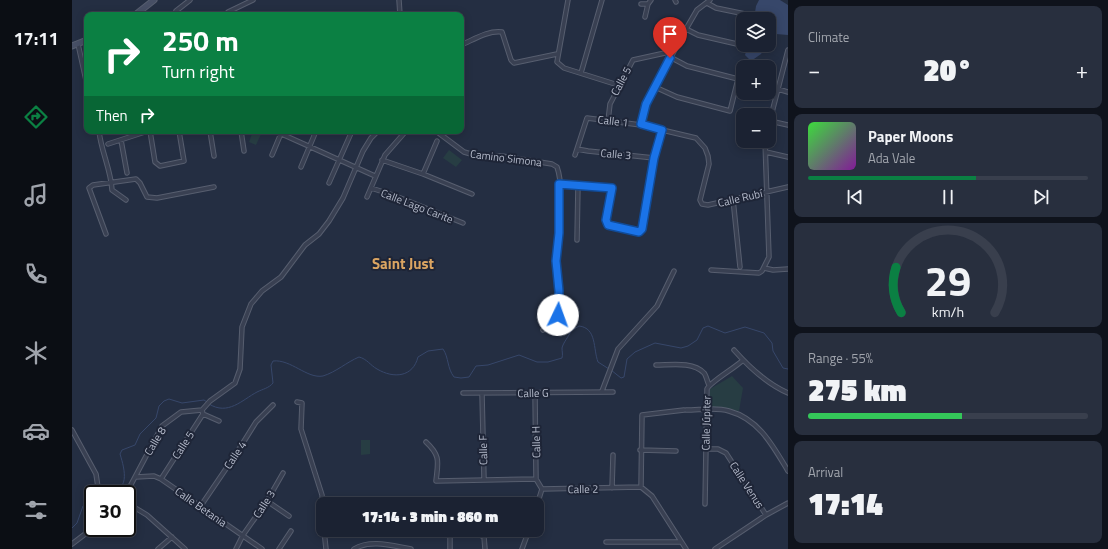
<!DOCTYPE html>
<meta charset="utf-8">
<style>
body{margin:0;font-family:"Titillium Web",sans-serif;background:#282f3e;color:#f1f3f6;height:100vh;display:flex;flex-direction:column;font-size:15px;white-space:nowrap}
*{box-sizing:border-box;margin:0}
p{font-size:13px;color:#a0a4ac}
.icon{flex:none;width:22px;height:22px;fill:none;stroke:currentColor;stroke-width:2;stroke-linecap:round;stroke-linejoin:round}
.map{position:relative;flex:1;overflow:hidden}
.details{display:flex;flex-direction:column;gap:6px;padding:6px;background:#0f131c;width:320px}
.details>*{flex:none}
.guide{position:absolute;left:12px;top:12px;width:380px;height:122px;border-radius:8px;box-shadow:0 2px 10px #0003,0 0 0 1px #393f4d;background:#0b8043;color:#fff;overflow:hidden}
.tools{position:absolute;left:664px;top:12px;display:grid;gap:8px}
.tools a{display:grid;place-items:center;width:40px;height:40px;border-radius:8px;background:#1b2232;box-shadow:0 2px 10px #0003,0 0 0 1px #393f4d;font-size:20px}
.speed{position:absolute;left:12px;top:485px;display:flex;gap:8px;font-size:20px;font-weight:700;text-align:center}
.speed>*{display:grid;place-content:center;width:52px;height:52px;border-radius:50%;background:#1b2232;box-shadow:0 2px 10px #0003,0 0 0 1px #393f4d;line-height:1}
.speed .limit{border:2px solid #111;border-radius:6px;background:#fff;color:#111}
.pin{position:absolute;display:grid;place-items:center;width:34px;height:34px;color:#fff;margin:-41px -17px;border-radius:50% 50% 50% 0;rotate:-45deg;box-shadow:0 0 4px #0007}
.pin .icon{rotate:45deg}
.me{position:absolute;width:44px;margin:-22px;rotate:3deg;stroke-linejoin:round;filter:drop-shadow(0 0 3px #0008)}
.turn{display:flex;align-items:center;gap:14px;height:84px;padding:0 12px;font-size:18px}
.turn .icon{width:52px;height:52px;stroke-width:2.5}
.turn b{display:block;font-size:28px;line-height:34px}
.then{display:flex;align-items:center;height:38px;padding:0 12px;background:#0003;gap:8px;font-size:15px}
.big{font-size:30px;font-weight:800;line-height:1.1}
.details .card{flex:1;display:flex;flex-direction:column;justify-content:center;gap:6px;min-width:0;padding:0 14px;border-radius:8px;background:#282f3e}
.details .dial{align-items:center;gap:0}
.dial svg{height:104px;overflow:visible;fill:none;stroke:#393f4d;stroke-width:7;stroke-linecap:round;text-anchor:middle}
.dial text{fill:#f1f3f6;stroke:none}
.song{display:flex;align-items:center;gap:12px}
.cover{width:48px;height:48px;border-radius:6px;background:linear-gradient(135deg,hsl(120 70% 55%),hsl(290 70% 35%))}
.played{height:4px;border-radius:2px;background:linear-gradient(90deg,#0b8043 60%,#393f4d 60%)}
.keys{display:flex;justify-content:space-around;direction:ltr}
.heat{display:flex;justify-content:space-between;align-items:center;font-size:22px;direction:ltr}
.charge{height:6px;border-radius:3px;background:linear-gradient(90deg,#34c759 55%,#393f4d 0)}
.trip{position:absolute;left:244px;top:497px;width:228px;height:40px;border-radius:8px;background:#1b2232;box-shadow:0 2px 10px #0003,0 0 0 1px #393f4d;font-weight:800;line-height:40px;text-align:center}
main{display:flex;flex:1;min-height:0}
.tabs{display:flex;flex-direction:column;width:72px;justify-content:space-around;align-items:center;background:#0b0e14;color:#a0a4ac}
.tabs .icon{width:28px;height:28px}
.tabs .active{color:#0b8043}
.tabs b{font-size:18px;color:#f1f3f6}
.map>svg:first-child{display:block}
.green{fill:#273d43}
.water{fill:#37476a}
.lines{fill:none;stroke-linecap:round;stroke-linejoin:round}
.stream{stroke:#37476a;stroke-width:1}
.street-casing{stroke:#575e6f;stroke-width:5.5}
.secondary-casing{stroke:#575e6f;stroke-width:7}
.street{stroke:#394052;stroke-width:3.5}
.secondary{stroke:#474f65;stroke-width:5}
.route-casing{stroke:#114b97;stroke-width:10}
.route{stroke:#1a73e8;stroke-width:7}
.labels{text-anchor:middle;stroke-width:4;stroke-linejoin:round;paint-order:stroke}
.street-label{font-size:11px;fill:#b6bccc;stroke:#1e2537}
.district-label{font-size:15px;font-weight:bold;fill:#dba562;stroke:#1e2537}
</style>
<main>
<nav class="tabs">
<b>17:11</b>
<svg class="icon active" aria-label="directions" viewBox="0 0 24 24"><path d="M12 3l9 9-9 9-9-9zM9 14v-3h6M13 9l2 2-2 2"/></svg>
<svg class="icon" aria-label="music" viewBox="0 0 24 24"><path d="M9 18V5l10-2v13"/><circle cx="6" cy="18" r="3"/><circle cx="16" cy="16" r="3"/></svg>
<svg class="icon" aria-label="phone" viewBox="0 0 24 24"><path d="M5 4h4l2 5-3 2q2 4 5 5l2-3 5 2v4C11 20 4 13 5 4z"/></svg>
<svg class="icon" aria-label="climate" viewBox="0 0 24 24"><path d="M12 3v18M4 7l16 10M4 17L20 7"/></svg>
<svg class="icon" aria-label="car" viewBox="0 0 24 24"><path d="M5 17H2v-5l4-1 3-4h7l3 4 3 1v5h-3M9 17h6M6 11h13"/><circle cx="7" cy="17" r="2"/><circle cx="17" cy="17" r="2"/></svg>
<svg class="icon" aria-label="filters" viewBox="0 0 24 24"><path d="M4 7h16M4 17h16"/><circle cx="9" cy="7" r="2"/><circle cx="15" cy="17" r="2"/></svg>
</nav>
<div class="map">
<svg width="716" height="549" viewBox="0 0 716 549">
<rect width="100%" height="100%" fill="#242e42"/>
<path class="green" d="M181,131L190,132L184,145L177,142Z
M377,150L390,160L384,167L371,158Z
M660,376L671,388L667,411L639,408L637,406L638,389Z
M289,440H298V454L289,455Z"/>
<path class="water" d="M687,0H708L716,5V35L704,34L697,41V19H682L684,6Z
M676,45H695L689,54L679,61L673,55Z"/>
<g class="lines">
<path class="stream" d="M539,370L549,378L552,377L555,359L563,352L583,343L609,348L616,346L625,340L631,328L636,326L653,333L673,327L692,333L700,343L701,351L711,368L716,369
M137,404C156,416 170,400 185,392C191,389 197,388 201,383L199,365L201,361C219,359 235,379 251,376C264,372 275,362 287,357C295,359 298,365 305,369C322,379 341,377 346,357L356,351L371,349C377,358 375,368 382,377L389,378L397,377L404,366L416,365L447,355L465,362H476L490,358C491,354 490,352 490,348C491,343 497,336 499,331L507,326C525,328 521,349 526,362L537,369
M32,494L33,490C59,494 53,470 48,454L50,450L63,445L68,434L84,418L87,406L92,401L97,399L110,403L132,400L135,402
M0,528L5,523L11,506L21,503"/>
<g class="street-casing">
<path id="street" d="M327,0L328,15
M496,0L485,62L492,68L546,85
M603,0L604,2
M635,3L644,8L673,14L671,19
M569,4H576L579,0
M104,11L118,0
M156,12L181,0
M129,15V14
M573,17L576,4
M614,29L626,35L665,44L671,21
M6,44L15,85
M389,45C401,40 416,30 430,32L439,60L442,63L485,54
M509,73L530,0
M583,87L605,97L658,111L666,79L615,66L598,57
M706,89L716,92
M536,121L538,104L561,60L602,51
M698,121L716,125
M697,124L716,50
M569,125L574,104L614,29L625,10L638,0
M27,131C29,151 39,170 40,190L54,200
M78,131L83,162L88,166L112,161L107,131
M138,131L142,156
M169,131L172,151
M203,131L303,176
M364,131L392,152L406,156H430L480,164L485,167C494,192 483,236 484,263C485,279 490,298 485,315C484,322 476,326 471,330
M49,140L55,173
M36,144L76,131
M505,149L516,151L582,158
M694,152L716,157
M200,155L210,131
M503,155L515,118L569,125L624,138L633,148L636,156L637,164L628,200L630,204L636,205L716,187
M310,160L351,174L400,194
M229,167L244,131
M351,174L365,141
M257,183L280,131
M487,184L540,188L534,223L539,227L567,232L570,229L582,158L590,130
M299,188L321,195L391,223
M295,197L313,155L334,131
M661,199L668,267
M34,234L17,188L21,185L64,179L68,183L75,197L85,198L142,187
M505,240L506,185
M692,268L701,270L716,269
M639,270L687,273L690,271L697,257L693,141
M662,350C677,367 695,384 716,393
M584,365C598,365 621,361 632,373C634,375 635,381 637,385
M530,391L546,349L585,306L602,271
M391,393L541,392
M463,393L464,479L470,489
M410,394L412,479
M225,402L230,403L229,429L250,495L251,512
M130,410L138,401L163,383L168,369L170,327L179,304L190,291L209,277L233,245L247,234L257,221L271,198L291,151L299,138L306,131
M614,410C628,410 644,407 657,411C687,419 701,446 716,471
M131,414L147,421
M0,430L24,474L27,494
M354,442C369,456 366,462 364,481L464,479
M634,449H646L654,453L694,515
M568,450L604,451
M64,477L82,476L89,479L190,549
M89,479L131,414L130,410
M569,487L570,415L612,410
M540,488L541,455
M470,489L569,487L580,496L614,549
M54,494L90,426L109,412L130,410
M195,501L217,516
M55,503L75,515L113,549
M633,504L635,389C638,382 663,368 671,360
M465,505L470,489
M128,507L164,454L184,422L201,405
M252,530L254,549
M378,530V549
M404,530V533L412,537L413,549
M534,542H609
M0,544L21,528
M86,549L100,537
M164,549L171,535L195,501L211,473
M207,549L219,531
M282,549C299,539 321,546 339,549
M450,549L457,530
M643,549L694,515L716,503"/>
</g>
<g class="secondary-casing">
<path id="secondary" d="M63,15L82,0
M0,46L15,40"/>
</g>
<use href="#street" class="street"/>
<use href="#secondary" class="secondary"/>
</g>
<g class="lines">
<g class="route-casing">
<path id="route" d="M486,315L487,291L484,261L487,233V184L540,188L534,220L536,225L567,232L570,229L582,158L590,130L569,124L574,104L598,58"/>
</g>
<use href="#route" class="route"/>
</g>
<g class="labels">
<g class="street-label">
<text transform="translate(549 81) rotate(-62)" y="4">Calle 5</text>
<text transform="translate(541 121) rotate(6)" y="4">Calle 1</text>
<text transform="translate(544 154) rotate(5)" y="4">Calle 3</text>
<text transform="translate(434 158) rotate(7)" y="4">Camino Simona</text>
<text transform="translate(668 198) rotate(-13)" y="4">Calle Rubí</text>
<text transform="translate(345 206) rotate(21)" y="4">Calle Lago Carite</text>
<text transform="translate(461 393) rotate(-1)" y="4">Calle G</text>
<text transform="translate(634 423) rotate(-89)" y="4">Calle Júpiter</text>
<text transform="translate(83 441) rotate(-59)" y="4">Calle 8</text>
<text transform="translate(464 442) rotate(-91)" y="4">Calle H</text>
<text transform="translate(111 445) rotate(-57)" y="4">Calle 5</text>
<text transform="translate(411 450) rotate(-91)" y="4">Calle F</text>
<text transform="translate(163 455) rotate(-56)" y="4">Calle 4</text>
<text transform="translate(675 485) rotate(57)" y="4">Calle Venus</text>
<text transform="translate(511 489) rotate(-1)" y="4">Calle 2</text>
<text transform="translate(192 504) rotate(-57)" y="4">Calle 3</text>
<text transform="translate(129 507) rotate(35)" y="4">Calle Betania</text>
</g>
<g class="district-label">
<text x="331" y="269">Saint Just</text>
</g>
</g>
</svg>
<div class="tools">
<a><svg class="icon" aria-label="layers" viewBox="0 0 24 24"><path d="M12 4l9 5-9 5-9-5zM3 14l9 5 9-5"/></svg></a>
<a>+</a>
<a>−</a>
</div>
<div class="speed"><div class="limit">30</div></div>
<div class="pin" style="left:598px;top:58px;background:#d93025"><svg class="icon" aria-label="arrive" viewBox="0 0 24 24"><path d="M6 21V4h12l-3 4 3 4H6"/></svg></div>
<svg class="me" style="left:486px;top:315px" viewBox="-20 -20 40 40"><circle r="19" fill="#fff"/><path d="M0-13L10 11 0 6-10 11z" fill="#1a73e8"/></svg>
<div class="trip">17:14 · 3 min · 860 m</div>
<div class="guide">
<div class="turn"><svg class="icon" aria-label="right" viewBox="0 0 24 24"><path d="M7 20v-9h11M14 6l5 5-5 5"/></svg><div><b>250 m</b>Turn right</div></div>
<div class="then">Then<svg class="icon" aria-label="right" viewBox="0 0 24 24"><path d="M7 20v-9h11M14 6l5 5-5 5"/></svg></div>
</div>
</div>
<section class="details">
<div class="card"><p>Climate</p>
<div class="heat"><a>−</a><b class="big">20°</b><a>+</a></div>
</div>
<div class="card">
<div class="song"><i class="cover"></i><div><b>Paper Moons</b><p>Ada Vale</p></div></div>
<div class="played"></div>
<div class="keys"><svg class="icon" aria-label="previous" viewBox="0 0 24 24"><path d="M18 5L8 12l10 7zM5 5v14"/></svg><svg class="icon" aria-label="pause" viewBox="0 0 24 24"><path d="M8 5v14M16 5v14"/></svg><svg class="icon" aria-label="next" viewBox="0 0 24 24"><path d="M6 5l10 7-10 7zM19 5v14"/></svg></div>
</div>
<div class="card dial"><svg viewBox="0 0 100 80">
<path d="M14 69A42 42 0 1 1 86 69"/>
<path d="M14 69A42 42 0 0 1 10 34" stroke="#0b8043"/>
<text x="50" y="56" font-size="32" font-weight="700">29</text>
<text x="50" y="72" font-size="11">km/h</text>
</svg></div>
<div class="card"><p>Range · 55%</p><b class="big">275 km</b><div class="charge"></div></div>
<div class="card"><p>Arrival</p><b class="big">17:14</b></div>
</section>
</main>
